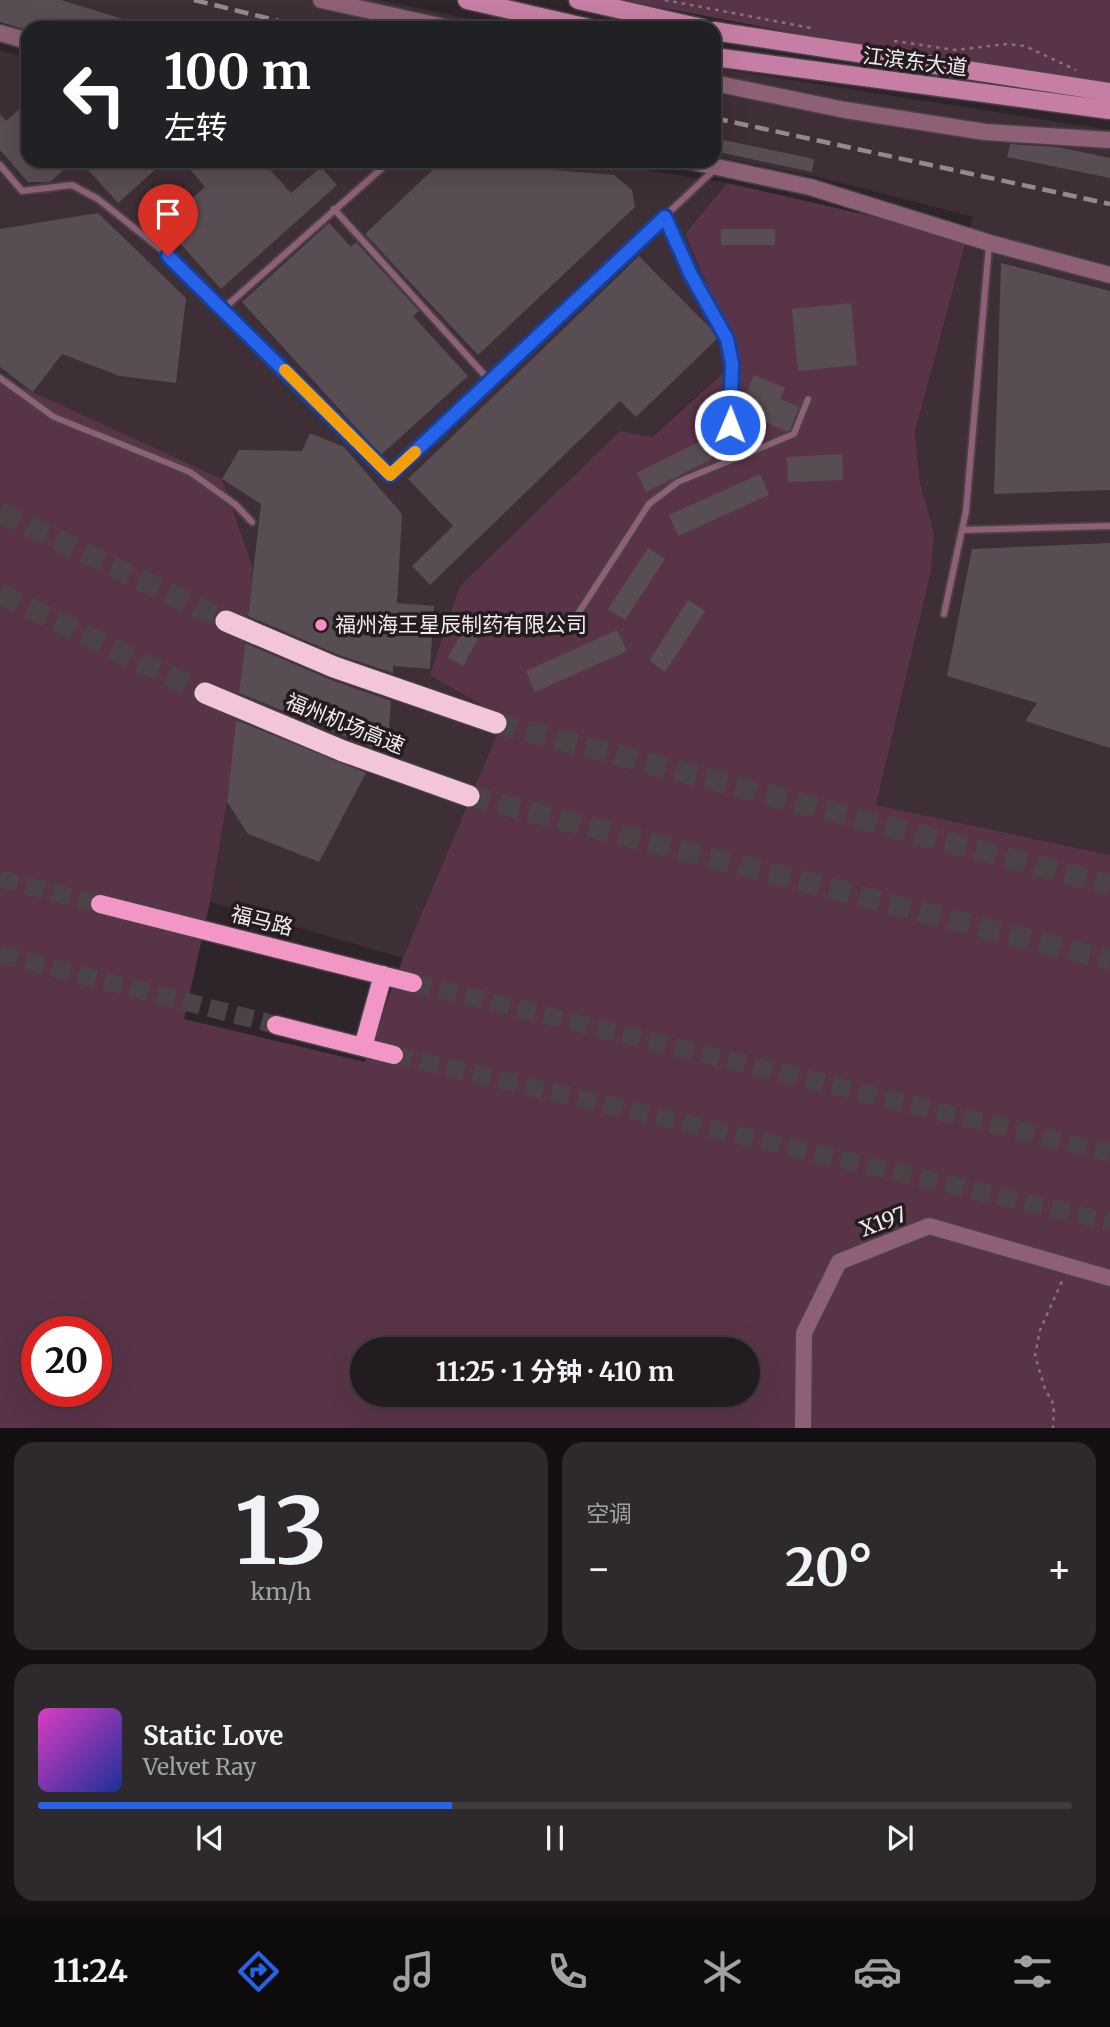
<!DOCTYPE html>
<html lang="zh">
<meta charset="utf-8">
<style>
body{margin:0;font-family:Merriweather,"Noto Sans SC",serif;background:#2e292d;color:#f1f3f6;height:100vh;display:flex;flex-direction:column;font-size:26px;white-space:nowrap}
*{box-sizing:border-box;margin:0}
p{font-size:23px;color:#a2a1a5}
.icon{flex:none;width:38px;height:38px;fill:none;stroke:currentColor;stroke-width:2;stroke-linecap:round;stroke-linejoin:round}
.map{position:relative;height:1428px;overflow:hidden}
.drawer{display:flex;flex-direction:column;gap:14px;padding:14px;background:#130f12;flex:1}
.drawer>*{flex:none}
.top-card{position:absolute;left:21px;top:21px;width:700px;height:147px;border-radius:21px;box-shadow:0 7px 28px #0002,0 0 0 2px #3f3a3e;background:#202124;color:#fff;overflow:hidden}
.speed{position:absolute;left:21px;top:1316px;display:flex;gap:14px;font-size:35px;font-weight:700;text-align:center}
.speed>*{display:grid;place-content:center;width:91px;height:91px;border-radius:50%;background:#221c20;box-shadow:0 7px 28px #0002,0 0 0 2px #3f3a3e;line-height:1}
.speed .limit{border:10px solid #d22;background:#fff;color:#111}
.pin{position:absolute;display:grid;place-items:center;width:60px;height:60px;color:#fff;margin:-72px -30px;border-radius:50% 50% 50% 0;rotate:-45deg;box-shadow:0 0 7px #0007}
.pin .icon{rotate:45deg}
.me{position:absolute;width:77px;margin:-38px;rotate:1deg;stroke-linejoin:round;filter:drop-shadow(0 0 5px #0008)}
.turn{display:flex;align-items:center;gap:24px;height:147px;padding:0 28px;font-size:32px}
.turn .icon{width:91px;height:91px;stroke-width:2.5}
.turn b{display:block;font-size:49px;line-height:60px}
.big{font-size:52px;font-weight:700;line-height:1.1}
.drawer .widget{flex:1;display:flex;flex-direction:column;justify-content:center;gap:10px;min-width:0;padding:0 24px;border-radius:21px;background:#2e292d}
.drawer .dial{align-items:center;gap:0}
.dial b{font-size:91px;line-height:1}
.song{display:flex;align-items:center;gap:21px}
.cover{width:84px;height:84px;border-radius:10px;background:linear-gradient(135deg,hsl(310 70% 55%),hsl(230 70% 35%))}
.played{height:7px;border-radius:4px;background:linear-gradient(90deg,#2563eb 40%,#3f3a3e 40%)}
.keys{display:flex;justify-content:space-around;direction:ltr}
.heat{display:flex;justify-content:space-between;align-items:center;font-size:38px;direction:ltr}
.drawer .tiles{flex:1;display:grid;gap:14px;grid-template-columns:1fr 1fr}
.widget:last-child{grid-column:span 2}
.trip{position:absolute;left:350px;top:1337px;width:410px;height:70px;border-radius:35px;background:#221c20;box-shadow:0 7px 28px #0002,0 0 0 2px #3f3a3e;font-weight:700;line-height:70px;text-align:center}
.menu{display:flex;height:112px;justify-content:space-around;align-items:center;background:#0e0b0d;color:#a2a1a5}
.menu .icon{width:49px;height:49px}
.menu .current{color:#2563eb}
.menu b{font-size:32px;color:#f1f3f6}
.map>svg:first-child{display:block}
.built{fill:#3e2e36}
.green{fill:#593448;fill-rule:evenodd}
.building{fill:#584d52}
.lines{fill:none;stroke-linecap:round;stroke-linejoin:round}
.primary-tunnel{stroke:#4c4348;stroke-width:18;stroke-dasharray:18 9;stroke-linecap:butt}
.motorway-tunnel{stroke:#4c4348;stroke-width:21;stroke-dasharray:21 10;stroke-linecap:butt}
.service-casing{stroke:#4a4146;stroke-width:10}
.tertiary-casing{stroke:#4a4146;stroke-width:19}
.secondary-casing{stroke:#4a4146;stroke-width:21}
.primary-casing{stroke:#4a4146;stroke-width:21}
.motorway-casing{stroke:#4a4146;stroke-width:24}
.path{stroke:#7f777b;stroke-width:2.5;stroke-dasharray:3.5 5;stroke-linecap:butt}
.service{stroke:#8d6077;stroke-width:6}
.tertiary{stroke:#8d6077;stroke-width:16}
.secondary{stroke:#c67ea4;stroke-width:18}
.primary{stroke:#f296c6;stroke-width:18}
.motorway{stroke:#f2c5db;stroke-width:21}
.rail{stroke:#928a8e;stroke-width:4.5;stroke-dasharray:14 7;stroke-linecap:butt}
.route-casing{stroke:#184099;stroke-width:18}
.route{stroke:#2563eb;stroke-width:12}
.slow{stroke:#f59e0b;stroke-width:12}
.poi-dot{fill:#f98fc8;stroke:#251c20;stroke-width:2.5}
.labels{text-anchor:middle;stroke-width:7;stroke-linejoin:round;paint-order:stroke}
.street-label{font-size:21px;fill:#f3ecef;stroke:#251c20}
.poi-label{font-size:21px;fill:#f3ecef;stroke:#251c20;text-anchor:start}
</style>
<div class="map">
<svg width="1110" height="1429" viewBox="0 0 1110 1429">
<rect width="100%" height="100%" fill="#2e252a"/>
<path class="built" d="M0,0H379L515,28H28V32L0,22Z
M0,50L28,59V161H588L727,183L685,234L739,357L651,437L504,718L403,958L210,902L227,802L253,568L222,479L0,379Z
M714,68L1110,130V855L876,805L931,571L934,533L920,483L915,432L973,217L831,180L714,156Z"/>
<path class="green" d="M621,0H1110V84L938,60Z
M727,183L967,238L915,432L920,483L934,533L931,571L876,805L1110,855V1428H0V377L222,479L253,568L227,802L210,902L184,1019L365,1062L403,958L504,718L430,675L460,586L620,431L652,437L739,358L685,234ZM37,1332H96V1391H37ZM362,1349H747V1395H362Z"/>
<path class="building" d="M0,0H61L142,25L141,28L28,30L0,22Z
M28,101V161H74L50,182H28L0,150V114L6,121Z
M714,138L814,159L812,172L714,151Z
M1010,144L1057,147L1110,158V178L1007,157Z
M80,161H165L118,203Z
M183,161H262L291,193L321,167L337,185L221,289L163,224L205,187Z
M442,161L614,175L632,190L635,207L478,355L365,234Z
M98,213L186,298L176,383L120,376L62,354L33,392L0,367V229Z
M329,223L351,247L356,242L419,311L413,316L468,376L381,455L242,302Z
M721,229H775V245H721Z
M639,256L719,337L636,417L620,401L430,585L412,566L453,526L408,479Z
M1001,263L1110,291V490L994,494Z
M851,303L857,365L798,371L792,309Z
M754,375L785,388L780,399L799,407L790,430L786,431L738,411Z
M310,433L344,447L402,514L397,603L434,606L430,669L393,666V673L339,655L248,616L261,504L222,479L239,450L302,451Z
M703,440L712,459L646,492L637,473Z
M842,454L843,480L788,482L787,457Z
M760,474L769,495L678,536L669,515Z
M1110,543V748L1025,721L1037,703L947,676L972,549Z
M648,548L665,559L625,620L608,609Z
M688,600L705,611L665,672L651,662V658Z
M471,616L489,619L463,666L448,657Z
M617,630L627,651L535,692L526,671Z
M245,643L329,679L391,701L389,730L379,750L239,693Z
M236,720L366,773L319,862L248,834L227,802Z"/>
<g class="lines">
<path class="primary-tunnel" d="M0,879L100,904
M0,954L276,1025
M413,983L1110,1153
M394,1055L1110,1222"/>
<path class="motorway-tunnel" d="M0,512L226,621
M0,594L205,693
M496,723L1110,885
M469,796L1110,960"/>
<g class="service-casing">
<path id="service" d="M364,161L385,165
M0,165L22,191L72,185L98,199L168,255L390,475L715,169
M334,209L490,381
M665,217L691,275L727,339L732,364L730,425L735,457
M223,309L390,161
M0,378L54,417L190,472L236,505L252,522
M962,530L1110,526
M944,614L966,511L989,245
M572,623L649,504L678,482L794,434L808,399"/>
</g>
<g class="tertiary-casing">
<path id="tertiary" d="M321,0L449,28
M0,33L28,41
M714,83L845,110L985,132L1110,140
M689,161L810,187L990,243L1110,275
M803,1429L804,1333L839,1262L929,1226L1110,1278"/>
</g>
<g class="secondary-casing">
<path id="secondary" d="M467,0L589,28
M578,0L702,28
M714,31L1110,92
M714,57L1110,110"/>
</g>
<g class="primary-casing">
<path id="primary" d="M100,904L413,983
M276,1025L394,1055
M363,1047L383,975"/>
</g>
<g class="motorway-casing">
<path id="motorway" d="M226,621L334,667L496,723
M205,693L343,751L469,796"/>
</g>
<path class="path" d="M665,0L811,28
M894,41L955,50L1007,44L1025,46L1076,70
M1053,1429L1054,1405L1045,1389L1035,1356L1040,1330L1063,1279"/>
<use href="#service" class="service"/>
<use href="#tertiary" class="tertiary"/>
<use href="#secondary" class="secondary"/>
<use href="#primary" class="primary"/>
<use href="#motorway" class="motorway"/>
<path class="rail" d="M194,0L307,28
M714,118L1110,204"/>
</g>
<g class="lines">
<g class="route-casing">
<path id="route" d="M168,256L390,475L665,217L691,275L727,339L732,364L730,425"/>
</g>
<use href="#route" class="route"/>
<path class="slow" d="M285,370L390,475L415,452"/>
</g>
<circle class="poi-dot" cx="321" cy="625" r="7"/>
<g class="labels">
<g class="street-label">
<text transform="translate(915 62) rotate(7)" y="7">江滨东大道</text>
<text transform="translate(345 724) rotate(22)" y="7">福州机场高速</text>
<text transform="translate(262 921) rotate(14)" y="7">福马路</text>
<text transform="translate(883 1222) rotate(-21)" y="7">X197</text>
</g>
<g class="poi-label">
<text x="335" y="632">福州海王星辰制药有限公司</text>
</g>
</g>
</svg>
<div class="speed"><div class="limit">20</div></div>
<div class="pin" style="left:168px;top:256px;background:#d93025"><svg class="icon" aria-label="arrive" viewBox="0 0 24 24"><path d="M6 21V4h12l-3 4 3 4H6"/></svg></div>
<svg class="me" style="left:730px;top:425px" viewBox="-20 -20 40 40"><circle r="17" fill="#2563eb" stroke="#fff" stroke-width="3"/><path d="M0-11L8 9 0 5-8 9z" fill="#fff"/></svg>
<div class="trip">11:25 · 1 分钟 · 410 m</div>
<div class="top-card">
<div class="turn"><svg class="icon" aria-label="left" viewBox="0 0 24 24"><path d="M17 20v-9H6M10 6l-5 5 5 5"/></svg><div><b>100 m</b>左转</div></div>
</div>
</div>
<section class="drawer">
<div class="tiles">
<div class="widget dial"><b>13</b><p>km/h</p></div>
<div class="widget"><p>空调</p>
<div class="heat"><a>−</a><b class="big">20°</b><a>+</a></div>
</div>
<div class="widget">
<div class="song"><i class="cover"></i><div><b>Static Love</b><p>Velvet Ray</p></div></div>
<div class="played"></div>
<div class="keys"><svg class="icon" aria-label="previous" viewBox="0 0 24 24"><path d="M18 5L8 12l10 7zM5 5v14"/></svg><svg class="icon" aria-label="pause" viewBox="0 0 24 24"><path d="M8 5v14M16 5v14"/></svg><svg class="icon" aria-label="next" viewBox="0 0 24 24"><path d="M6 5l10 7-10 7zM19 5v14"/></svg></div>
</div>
</div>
</section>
<nav class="menu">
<b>11:24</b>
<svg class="icon current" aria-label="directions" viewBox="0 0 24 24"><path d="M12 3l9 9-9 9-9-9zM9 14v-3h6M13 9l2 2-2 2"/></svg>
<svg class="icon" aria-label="music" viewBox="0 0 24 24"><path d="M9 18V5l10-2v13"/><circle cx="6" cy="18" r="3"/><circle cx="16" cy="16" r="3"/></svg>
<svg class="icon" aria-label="phone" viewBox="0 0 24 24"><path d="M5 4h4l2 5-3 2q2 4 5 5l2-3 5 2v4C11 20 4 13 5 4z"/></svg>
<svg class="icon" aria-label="climate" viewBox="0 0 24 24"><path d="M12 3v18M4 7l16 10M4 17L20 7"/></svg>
<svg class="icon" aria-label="car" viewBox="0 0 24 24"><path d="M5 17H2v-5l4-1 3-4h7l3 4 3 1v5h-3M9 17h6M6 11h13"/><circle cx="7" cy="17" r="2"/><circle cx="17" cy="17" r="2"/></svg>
<svg class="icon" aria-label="filters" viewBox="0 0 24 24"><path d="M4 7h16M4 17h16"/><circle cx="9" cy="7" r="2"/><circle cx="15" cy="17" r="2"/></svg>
</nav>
